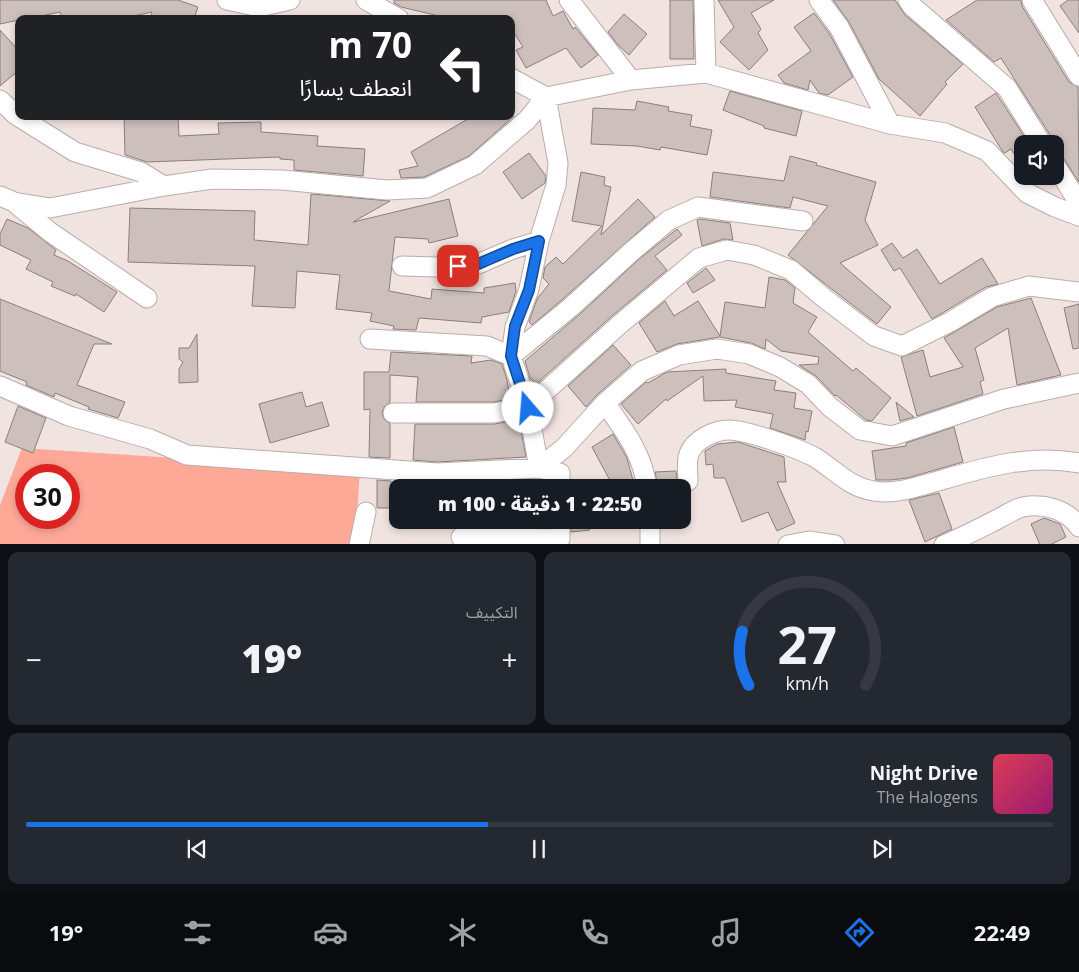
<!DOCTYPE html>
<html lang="ar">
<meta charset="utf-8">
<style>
body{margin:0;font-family:"Open Sans","Noto Sans Arabic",sans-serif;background:#242831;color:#f1f3f6;direction:rtl;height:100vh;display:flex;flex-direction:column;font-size:19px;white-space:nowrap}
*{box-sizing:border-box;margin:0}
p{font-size:16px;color:#9ea1a6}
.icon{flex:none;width:28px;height:28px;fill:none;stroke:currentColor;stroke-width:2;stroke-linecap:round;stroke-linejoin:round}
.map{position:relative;height:544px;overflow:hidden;direction:ltr}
.side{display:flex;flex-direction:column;gap:8px;padding:8px;background:#0d0f14;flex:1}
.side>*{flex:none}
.hud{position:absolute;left:15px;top:15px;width:500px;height:105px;border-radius:10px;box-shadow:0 2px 8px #0003;direction:rtl;background:#202124;color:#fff;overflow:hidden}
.buttons{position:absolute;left:1014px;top:135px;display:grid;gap:10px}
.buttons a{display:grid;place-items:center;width:50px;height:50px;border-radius:10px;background:#171b24;box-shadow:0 2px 8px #0003;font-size:25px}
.speed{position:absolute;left:15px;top:464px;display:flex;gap:10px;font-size:25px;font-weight:700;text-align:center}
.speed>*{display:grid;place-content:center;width:65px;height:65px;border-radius:50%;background:#171b24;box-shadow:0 2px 8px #0003;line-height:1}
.speed .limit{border:8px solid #d22;background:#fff;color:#111}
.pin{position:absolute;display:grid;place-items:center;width:42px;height:42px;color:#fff;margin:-21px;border-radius:10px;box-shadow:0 2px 8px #0006}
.me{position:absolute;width:55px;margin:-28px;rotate:342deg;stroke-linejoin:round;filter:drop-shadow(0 0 4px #0008)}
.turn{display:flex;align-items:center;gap:18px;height:105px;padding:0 20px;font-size:22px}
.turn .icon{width:65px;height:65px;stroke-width:2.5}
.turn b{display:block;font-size:35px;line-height:42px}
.big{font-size:38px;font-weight:800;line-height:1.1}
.side .widget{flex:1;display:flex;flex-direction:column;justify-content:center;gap:8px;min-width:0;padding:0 18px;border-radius:10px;background:#242831}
.side .dial{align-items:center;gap:0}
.dial svg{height:130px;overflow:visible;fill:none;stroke:#363941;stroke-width:7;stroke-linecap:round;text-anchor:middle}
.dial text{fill:#f1f3f6;stroke:none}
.song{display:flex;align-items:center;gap:15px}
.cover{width:60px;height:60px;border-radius:8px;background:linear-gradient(135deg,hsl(350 70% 55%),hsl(320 70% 35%))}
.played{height:5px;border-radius:2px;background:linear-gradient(90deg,#1a73e8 45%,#363941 45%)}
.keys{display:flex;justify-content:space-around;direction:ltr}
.heat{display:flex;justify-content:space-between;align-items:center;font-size:28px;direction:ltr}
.side .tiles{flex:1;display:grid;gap:8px;grid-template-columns:1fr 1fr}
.widget:last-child{grid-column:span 2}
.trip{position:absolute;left:389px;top:479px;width:302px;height:50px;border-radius:10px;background:#171b24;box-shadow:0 2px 8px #0003;font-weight:800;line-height:50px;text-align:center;direction:rtl}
.tabs{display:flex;height:80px;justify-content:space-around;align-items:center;background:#090b0e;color:#9ea1a6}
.tabs .icon{width:35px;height:35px}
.tabs .current{color:#1a73e8}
.tabs b{font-size:22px;color:#f1f3f6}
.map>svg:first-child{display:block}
.green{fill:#fea998;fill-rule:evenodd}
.building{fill:#ccbfbc;stroke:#8b7f7c}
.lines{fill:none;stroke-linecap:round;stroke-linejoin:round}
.minor-casing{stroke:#baadaa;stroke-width:21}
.minor{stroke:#fff;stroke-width:19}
.route-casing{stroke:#114b97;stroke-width:12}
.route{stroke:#1a73e8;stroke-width:9}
</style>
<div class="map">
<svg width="1079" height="545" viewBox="0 0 1079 545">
<rect width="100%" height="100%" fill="#f1e3e0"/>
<path class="green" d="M22,448L360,470L355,544L0,545V505ZM26,475H69V518H26Z"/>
<path class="building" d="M0,0H178L198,7L194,19H150L152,12L119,19H62L60,12L27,19H19V20L0,24Z
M394,0H546L553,16L563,11L573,29L575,27L598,55L581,68L566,48L526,68L516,50L523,47L511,28V19H439L435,15L401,7L394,3Z
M670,0H693L694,59H670Z
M718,0H774L751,13L761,29L758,33L768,50L749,70L720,42L734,27Z
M833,0H895L905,15L963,64L945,82L947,84L920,116L879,79L849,22Z
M977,0H1021L1022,6L1069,82L1078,87L1079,182L1064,159L1061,155L1055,154V144H1053L1052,138L1001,58L994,62L946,20Z
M1068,0H1079V33L1060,6Z
M814,13L829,33L853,77L828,95L819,93L810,80L808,90L784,83L778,75L811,51L794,27Z
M624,14L647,34L629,55L618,45L608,32Z
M0,30L19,51V70L0,86Z
M730,91L802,111L796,136L764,128V126L723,110Z
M996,93L1029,144H1022V166L1011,149L1005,153L1003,152L975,107Z
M637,101L669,107L668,111L692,115L690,126L712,130L707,155L661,147L660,150L637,146L591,144L593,108L635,110Z
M178,116L179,136L219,134L218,123L261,122V132L318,136L317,146L365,149L363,176L294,170V160L280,159V157L147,162L125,155L124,117Z
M473,116H514L469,156L424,177L401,178L399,170L418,166L411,152Z
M529,153L546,176L545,183L522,199L503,172Z
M790,156L817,163L816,165L876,182L865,220L878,245L840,263L891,307L877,324L788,255L828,206L793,197L790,208L710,197L713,172L784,181Z
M581,172L605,177L604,185L611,187L601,235L638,199L655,217L564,298L532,325L529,322L537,299L549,284L543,278L545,267L556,257L563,264L602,226L572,221Z
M311,194L390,201L353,222L449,199L458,236L429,243L428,239L395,237L389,291L431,299L432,289L484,293V288L515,283L516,291L509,312L482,317L481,323L419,318L416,330L393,329L394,326L370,321L372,313L336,309L340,275L297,271L295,308L252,306L255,266L128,262L130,208L255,211L254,240L308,245Z
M7,219L28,228L56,250L54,255L68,261L117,292L104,312L76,294L75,296L51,286L53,282L26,269L31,260L0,245V234Z
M700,219L730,223L733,240L724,239L702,246L697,220Z
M677,229L682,235L655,256L667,270L612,316L536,384L530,378L525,361L579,315L638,260Z
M892,243L903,258L917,249L940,284L982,258L998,284L986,287L932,319L900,268L894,271L881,250Z
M706,268L715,280L693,293L687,283Z
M769,277L785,280L795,288L793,303L817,317L808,332L853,371L856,368L891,398L872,421L866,420L836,395L835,396L816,376L799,365L818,364L819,357L781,351L766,339L765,349L751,343L720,337L677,344L657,352L639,323L665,301L674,316L698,301L720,336L725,302L765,308Z
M1031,298L1061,375L1017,385L1008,328L975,348L984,380L980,382L983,394L917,416L901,357L923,350L930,377L963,367L944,338L997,307Z
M0,299L112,344H94L77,385L125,402L118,418L88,409L89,407L55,393L54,397L26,385L27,382L0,371Z
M1079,304V348L1073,349L1064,308Z
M197,334L198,382L179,383V369L183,362L179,359V348H189Z
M613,345L631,365L598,394L586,407L568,386Z
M391,352L472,356L471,363L491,360L502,364L507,380L510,399L493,402H416L418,377L390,375V402L384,407L382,413L384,419L390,424V458L369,457L370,409L364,410V372H389Z
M726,369V373L776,381L774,390L796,393L794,408L812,411L808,432L806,431L805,440L770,428L773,414L735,407L737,400L704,401L703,376L667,401L666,399L638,424L621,404L646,382L648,383L667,372Z
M302,392L306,407L322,402L329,426L270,443L259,404Z
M896,402L914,417L900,421Z
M18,406L46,418L33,453L5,442Z
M519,420L526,457L437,462L413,460L415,424H494Z
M954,427L963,462L907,478L891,480H876L872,451L906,446V443Z
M613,434L627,458L635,488H614L592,447Z
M738,442L784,457L786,482H777L795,523L777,531L768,512L742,522L725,478H714L713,464L706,465L705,451L717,444Z
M676,471L678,488H658L655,472Z
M535,479V488H411V482L438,484Z
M377,480L391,481V484H398V508H377Z
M939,493L952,529L925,542L909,500Z
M1044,518L1060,524L1066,537L1050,545H1040L1031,524Z
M465,520H549V528L466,526Z
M571,520H589L590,530L571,532Z"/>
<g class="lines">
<g class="minor-casing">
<path id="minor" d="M227,0L259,7L290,0
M366,0L399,19
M569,0L631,80
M704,0L706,73
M819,0L839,27L890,124
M908,0L912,6L1007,88L1042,144
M1032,0L1079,76
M511,78L546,97L558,163L556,185L539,241L529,289L515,327L511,356L528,407L539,468L564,448L605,403L642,371L679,355L717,349L749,354L780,367L808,384L830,407L860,430L892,436L1004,399L1079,383
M0,100L16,115L75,152L141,172L164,186L212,179L282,180L387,190L427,188L475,165L527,120L546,97L631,80L706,73L890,124L945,133L987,151L1027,193L1055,207L1079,216
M1055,165L1079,203
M0,196L14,202L50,208L164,186
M15,203L50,232L147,298
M402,266L438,267L478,264L513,249L539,241
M370,339L487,346L511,356L571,307L631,252L669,220L698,207L803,221
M0,386L69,416L150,439L187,455L437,473L539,468L560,473V488
M605,403C624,430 643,454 647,488
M393,413H494L528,407L619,325L699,258L727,250L754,255L791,270L824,298L874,336L902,346L950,322L992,297L1029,286L1079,292
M688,481C688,473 686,462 689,454C694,440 714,430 729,430C747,430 800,449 816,458C835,470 850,488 874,491C897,495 923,485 945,479C989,466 1033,454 1079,463
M461,537L560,539V520
M359,545L366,512
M650,545V520
M788,545L809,541L835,545
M944,545C963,537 980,528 998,519C1006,515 1014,509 1023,507C1043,503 1067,509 1079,527"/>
</g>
<use href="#minor" class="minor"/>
</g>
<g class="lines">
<g class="route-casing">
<path id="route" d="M458,266L478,264L513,249L539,241L529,290L515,326L511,356L528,408"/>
</g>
<use href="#route" class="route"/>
</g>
</svg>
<div class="buttons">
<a><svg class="icon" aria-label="sound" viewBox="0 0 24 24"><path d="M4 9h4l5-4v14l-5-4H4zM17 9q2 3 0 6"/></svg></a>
</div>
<div class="speed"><div class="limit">30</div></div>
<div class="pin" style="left:458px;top:266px;background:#d93025"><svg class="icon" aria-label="arrive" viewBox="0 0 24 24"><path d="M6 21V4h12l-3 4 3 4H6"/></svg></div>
<svg class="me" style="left:528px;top:408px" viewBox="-20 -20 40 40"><circle r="19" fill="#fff"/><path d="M0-13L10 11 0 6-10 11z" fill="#1a73e8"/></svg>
<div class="trip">22:50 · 1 دقيقة · 100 m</div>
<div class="hud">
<div class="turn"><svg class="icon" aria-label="left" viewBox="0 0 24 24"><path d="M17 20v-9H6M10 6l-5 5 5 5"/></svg><div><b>70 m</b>انعطف يسارًا</div></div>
</div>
</div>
<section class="side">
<div class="tiles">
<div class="widget dial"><svg viewBox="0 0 100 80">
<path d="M14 69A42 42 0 1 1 86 69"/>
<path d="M14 69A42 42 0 0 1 10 36" stroke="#1a73e8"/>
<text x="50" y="56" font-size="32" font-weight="700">27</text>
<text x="50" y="72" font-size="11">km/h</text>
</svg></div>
<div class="widget"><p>التكييف</p>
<div class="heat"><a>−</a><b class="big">19°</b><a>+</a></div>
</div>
<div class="widget">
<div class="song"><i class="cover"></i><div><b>Night Drive</b><p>The Halogens</p></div></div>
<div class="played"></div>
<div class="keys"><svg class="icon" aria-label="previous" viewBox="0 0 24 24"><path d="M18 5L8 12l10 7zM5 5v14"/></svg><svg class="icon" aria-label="pause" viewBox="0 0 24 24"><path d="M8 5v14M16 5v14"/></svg><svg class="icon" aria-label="next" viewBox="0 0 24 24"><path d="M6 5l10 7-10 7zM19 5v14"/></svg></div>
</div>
</div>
</section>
<nav class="tabs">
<b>22:49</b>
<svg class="icon current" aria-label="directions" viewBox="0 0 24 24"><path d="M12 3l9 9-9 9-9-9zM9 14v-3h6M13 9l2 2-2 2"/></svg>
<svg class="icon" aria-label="music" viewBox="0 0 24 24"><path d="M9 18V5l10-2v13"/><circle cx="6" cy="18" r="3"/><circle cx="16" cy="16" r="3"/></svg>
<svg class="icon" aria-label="phone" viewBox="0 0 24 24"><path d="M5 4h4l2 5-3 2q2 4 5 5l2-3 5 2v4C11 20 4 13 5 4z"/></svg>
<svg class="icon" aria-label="climate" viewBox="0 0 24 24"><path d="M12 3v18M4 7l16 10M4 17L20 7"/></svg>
<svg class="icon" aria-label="car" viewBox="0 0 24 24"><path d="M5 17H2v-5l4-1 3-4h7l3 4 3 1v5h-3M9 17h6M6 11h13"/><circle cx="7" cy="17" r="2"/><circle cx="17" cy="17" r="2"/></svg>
<svg class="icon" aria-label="filters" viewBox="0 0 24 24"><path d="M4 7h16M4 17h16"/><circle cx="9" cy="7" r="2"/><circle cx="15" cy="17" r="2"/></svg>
<b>19°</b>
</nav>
